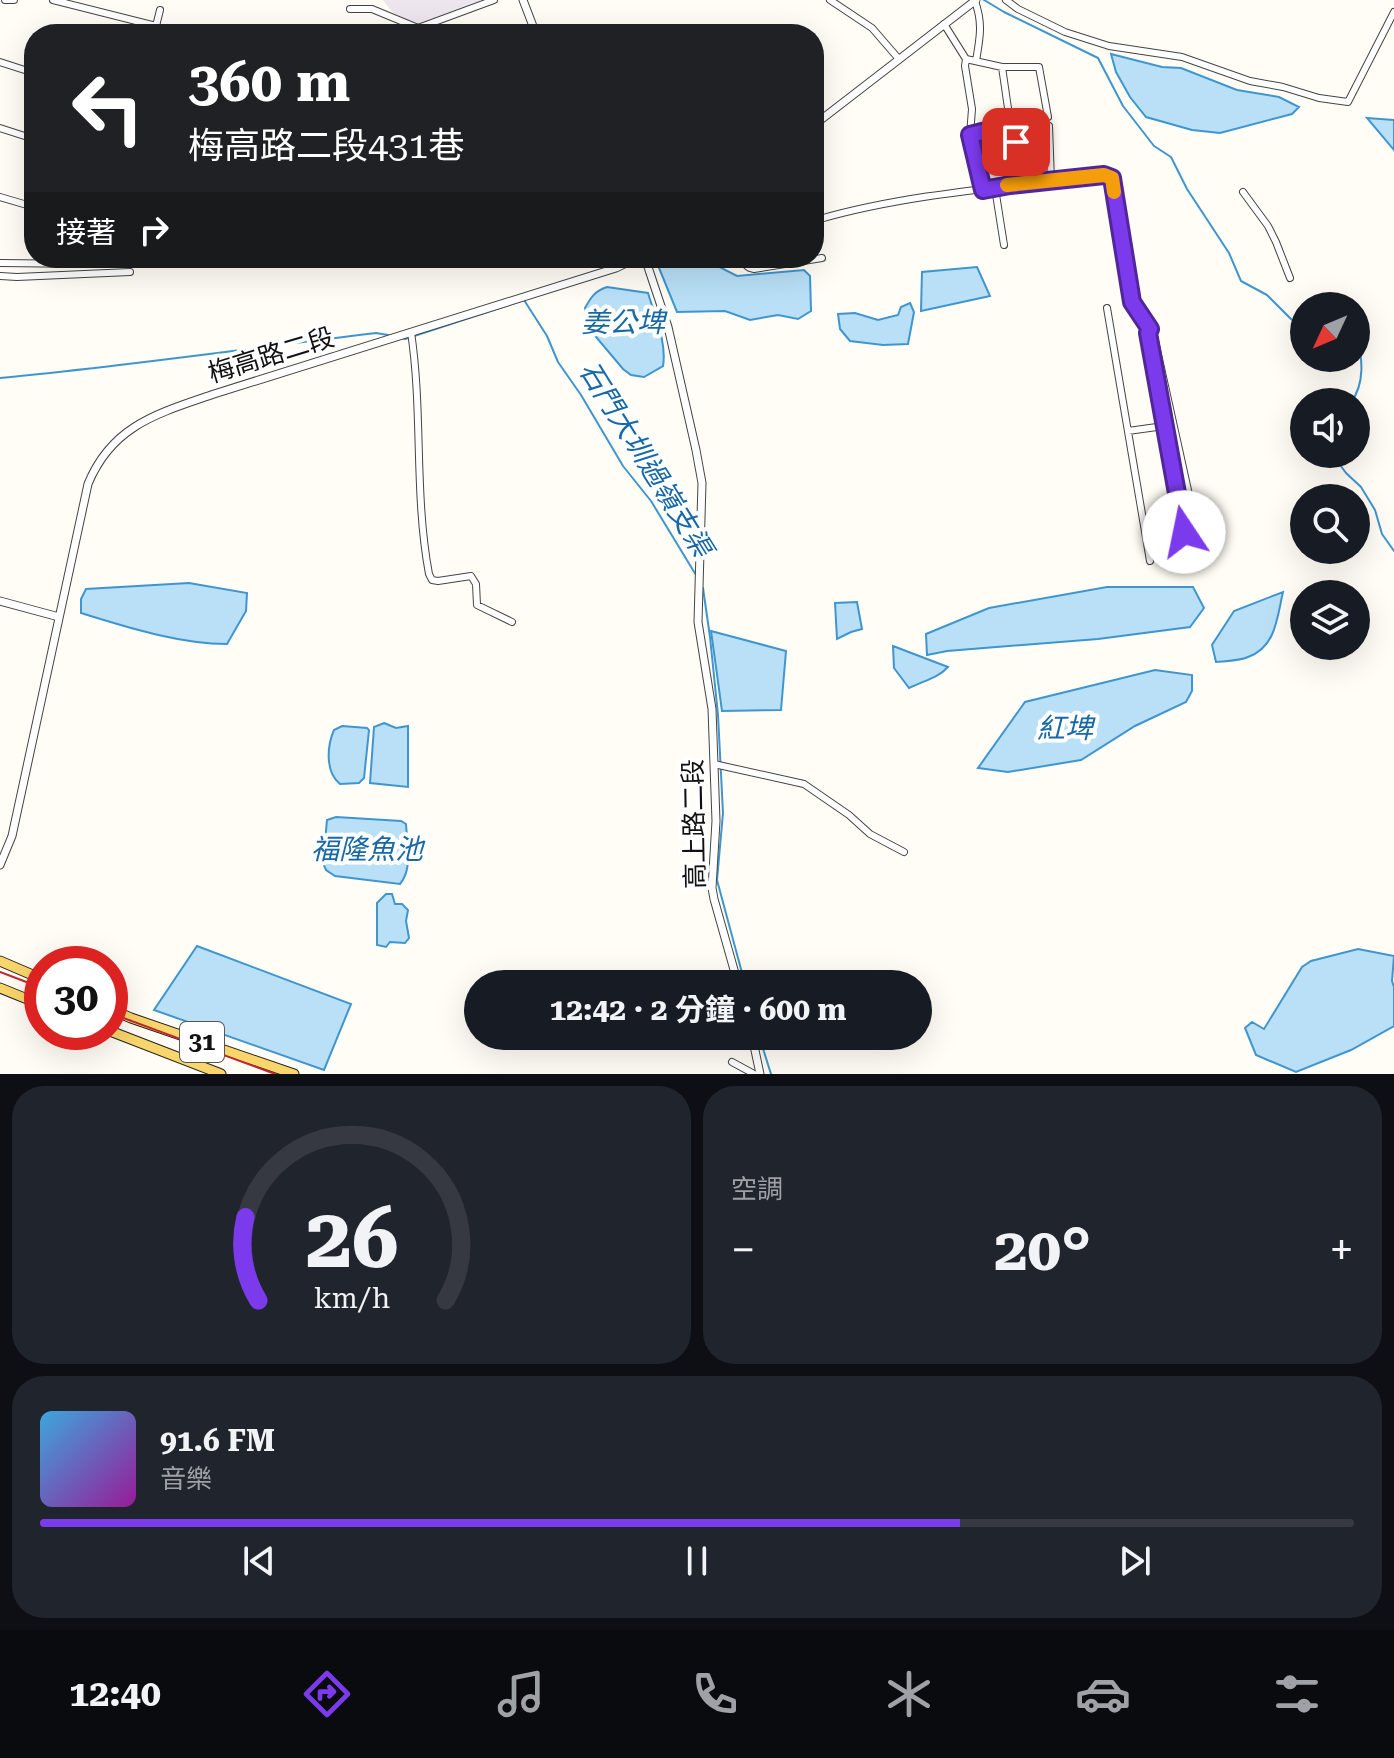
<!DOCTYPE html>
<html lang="zh-TW">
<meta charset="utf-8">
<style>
body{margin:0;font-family:"Roboto Serif","Noto Sans TC",serif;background:#20242c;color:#f1f3f6;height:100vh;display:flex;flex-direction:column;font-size:30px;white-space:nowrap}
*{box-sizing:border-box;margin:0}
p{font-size:26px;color:#9ea1a6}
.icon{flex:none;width:44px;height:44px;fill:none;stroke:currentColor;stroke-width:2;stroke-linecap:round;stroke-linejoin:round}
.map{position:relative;height:1074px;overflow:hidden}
.sheet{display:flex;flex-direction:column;gap:12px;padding:12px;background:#0d0f14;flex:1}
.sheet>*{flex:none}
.banner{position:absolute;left:24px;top:24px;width:800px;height:244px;border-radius:32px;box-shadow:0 8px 32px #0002;background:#202124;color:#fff;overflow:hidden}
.needle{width:52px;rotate:226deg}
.tools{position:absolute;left:1290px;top:292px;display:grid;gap:16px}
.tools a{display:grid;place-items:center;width:80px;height:80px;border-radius:50%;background:#171b24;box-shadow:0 8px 32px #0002;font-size:40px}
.speed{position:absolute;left:24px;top:946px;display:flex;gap:16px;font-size:40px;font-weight:700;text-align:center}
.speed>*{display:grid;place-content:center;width:104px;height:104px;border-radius:50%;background:#171b24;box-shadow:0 8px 32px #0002;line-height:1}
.speed .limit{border:12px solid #d22;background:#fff;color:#111}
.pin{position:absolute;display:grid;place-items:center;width:68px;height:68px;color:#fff;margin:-34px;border-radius:16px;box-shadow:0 4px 12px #0006}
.me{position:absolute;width:88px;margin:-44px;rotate:349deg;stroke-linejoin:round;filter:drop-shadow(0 0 6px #0008)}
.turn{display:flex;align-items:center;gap:28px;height:168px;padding:0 32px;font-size:36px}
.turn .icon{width:104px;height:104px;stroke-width:2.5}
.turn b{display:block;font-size:56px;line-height:68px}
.then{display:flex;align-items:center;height:76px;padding:0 32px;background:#0003;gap:16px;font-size:30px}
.big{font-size:60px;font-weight:700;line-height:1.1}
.sheet .widget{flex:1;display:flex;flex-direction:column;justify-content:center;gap:12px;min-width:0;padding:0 28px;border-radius:32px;background:#20242c}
.sheet .dial{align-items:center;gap:0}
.dial svg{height:208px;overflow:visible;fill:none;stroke:#363941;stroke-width:7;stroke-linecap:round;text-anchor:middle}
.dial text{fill:#f1f3f6;stroke:none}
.song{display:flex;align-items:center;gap:24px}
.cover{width:96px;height:96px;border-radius:12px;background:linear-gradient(135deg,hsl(200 70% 55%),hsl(300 70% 35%))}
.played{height:8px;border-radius:4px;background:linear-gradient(90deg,#7c3aed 70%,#363941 70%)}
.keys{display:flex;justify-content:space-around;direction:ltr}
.heat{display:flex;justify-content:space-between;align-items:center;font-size:44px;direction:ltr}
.sheet .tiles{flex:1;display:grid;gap:12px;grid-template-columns:1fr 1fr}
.widget:last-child{grid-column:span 2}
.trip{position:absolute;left:464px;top:970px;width:468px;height:80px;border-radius:40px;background:#171b24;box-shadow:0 8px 32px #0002;font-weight:700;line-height:80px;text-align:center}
.tabs{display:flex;height:128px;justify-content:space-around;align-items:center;background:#090b0e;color:#9ea1a6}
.tabs .icon{width:56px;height:56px}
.tabs .selected{color:#7c3aed}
.tabs b{font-size:36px;color:#f1f3f6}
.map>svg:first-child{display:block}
.industrial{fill:#eee6ef}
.water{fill:#b9e0f7;stroke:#3f96cf;stroke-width:2}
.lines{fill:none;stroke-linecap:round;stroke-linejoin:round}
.stream{stroke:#3f96cf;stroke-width:2}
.minor-casing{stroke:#444;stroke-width:8}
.tertiary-casing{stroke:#444;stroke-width:9}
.primary-casing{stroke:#222;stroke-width:11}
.minor{stroke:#fff;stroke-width:6}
.tertiary{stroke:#fff;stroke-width:7}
.primary{stroke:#f9d66b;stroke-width:9}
.rail{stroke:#c4262e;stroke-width:2}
.route-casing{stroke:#51269a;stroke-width:20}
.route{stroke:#7c3aed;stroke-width:14}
.slow{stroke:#f59e0b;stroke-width:14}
.labels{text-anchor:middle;stroke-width:8;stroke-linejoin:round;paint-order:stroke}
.shield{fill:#fff;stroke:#585858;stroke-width:2}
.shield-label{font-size:24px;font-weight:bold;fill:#111}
.street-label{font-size:26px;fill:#111;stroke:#fff}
.water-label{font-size:28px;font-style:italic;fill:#1768a6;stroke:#fff}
</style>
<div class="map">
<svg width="1394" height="1074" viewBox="0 0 1394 1074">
<rect width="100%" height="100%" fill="#fffdf5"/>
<path class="industrial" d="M383,0H484L418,25L392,12Z"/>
<path class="water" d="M1111,54L1162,67L1181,68L1237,90L1279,97L1299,107L1292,114L1220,133L1192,130L1146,117L1130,97L1116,72Z
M1367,118L1394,120V150Z
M660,258H702L737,276L804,270L810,276L811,311L798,319L778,315L750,320L725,311L677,312L657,263Z
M977,267L990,296L921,311L922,272Z
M607,287L648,293C655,316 667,343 663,366L644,377L631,375L623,369L591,331L585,308C591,297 595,291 607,287Z
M910,303L914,312L908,344L883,345L850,341L840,329L838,314L855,313L878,320L898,315L901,307Z
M189,583L247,593L246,611L227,644C179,644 127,627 81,613V599L86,589Z
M1107,587H1193L1204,608L1190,627L1098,639L947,651L927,655L926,634L989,608Z
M1283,592C1277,618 1276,647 1248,657C1239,661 1226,661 1216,662L1212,645L1234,611Z
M857,602L862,629L851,632L837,639L835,603Z
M711,631L786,651L781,710L722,711Z
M893,646L948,667C938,678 923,681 909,688L894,668Z
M1155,670L1192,675V691L1186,702L1135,726L1081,760L1008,772L978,768L1025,702Z
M384,723L396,728L408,726V787L370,783L374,727Z
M342,726L367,728L369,730L364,778L359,783L340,784C325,772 327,746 334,730Z
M336,817L401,821L406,824C407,843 413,869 400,884L335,876L326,870L323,863L327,820Z
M386,894H392L395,904H402L408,910L406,921L409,938L405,943L390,942L386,947L377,945V903Z
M197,946L351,1004L324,1070L154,1010Z
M1358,949L1394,956L1392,981L1394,987V1026L1351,1050L1296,1072L1256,1055L1245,1028L1252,1022L1264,1029L1302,967L1311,961Z"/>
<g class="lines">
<path class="stream" d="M984,0L1004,12L1098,58L1123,106L1154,146L1171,157L1187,189L1229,253L1241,281L1267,295L1291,319L1304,329
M402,338L405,339L524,300L547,336L558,362L581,395L623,466L651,501L696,575
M0,378C126,366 251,348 376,333L388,335
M1351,402C1365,384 1363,357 1356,336
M1332,454L1346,473L1361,487L1375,510L1382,534L1394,551
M703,588L710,637L718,715L723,813L717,880L745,984
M759,1036L771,1074"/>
<g class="minor-casing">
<path id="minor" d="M5,0H14
M53,0L156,26L154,34
M830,0L872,28L898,58
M1006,0L1018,9L1065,32L1109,46L1182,57L1250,81L1283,87L1319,98L1348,102L1394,12
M975,1C983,24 980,37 976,61
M350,9H372L418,28L494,0
M944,24L966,59L965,66L972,109L970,135L983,190
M156,26L160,10
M966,59L1002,67H1039L1048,117
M0,62L34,73
M1002,67L1010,122
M1049,126L1051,181
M0,128L34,139
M970,135L1001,129L1031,155
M995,188L1004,245
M1243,192L1268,226L1276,242L1290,278
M0,197L34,207
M814,217L820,219C911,193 1010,187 1104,175L1112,178L1132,302L1154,336L1203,558
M743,258C745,265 747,268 754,269L822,258
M0,263L86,264L88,258
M0,276L17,277L130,272
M1107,308L1150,561
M1150,329L1148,333L1189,559
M411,332C423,412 414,494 429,574L432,580L438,581L471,576L476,584L477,605L512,622
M1128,431L1164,426
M714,764L804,784L849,815L870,834L904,852
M732,1062L754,1074"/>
</g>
<g class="tertiary-casing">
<path id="tertiary" d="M523,0L536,34
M814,125L976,0
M645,258L668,327L696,450L702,483L698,622L712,709L716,821L712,888L714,899L738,984
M0,601L59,617
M0,865L12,836L88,484C112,425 159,413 214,394L616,268L636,258
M752,1036L760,1074"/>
</g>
<g class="primary-casing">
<path id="primary" d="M0,961L42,979
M0,988L42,1005
M110,1009L131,1018L294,1074
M110,1031L221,1074"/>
</g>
<use href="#minor" class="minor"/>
<use href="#tertiary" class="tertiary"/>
<use href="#primary" class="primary"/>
<path class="rail" d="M0,972L42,988
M110,1013L275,1074"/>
</g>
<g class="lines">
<g class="route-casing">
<path id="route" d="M1016,142L998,128L970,135L983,190L1010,185L1104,175L1112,178L1132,302L1150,329L1148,333L1184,532"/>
</g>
<use href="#route" class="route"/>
<path class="slow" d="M1007,185L1104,175L1112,178L1114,192"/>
</g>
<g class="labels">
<rect class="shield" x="180" y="1022" width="44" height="40" rx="6"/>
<g class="shield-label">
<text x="202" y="1050">31</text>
</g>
<g class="street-label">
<text transform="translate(271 355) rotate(-17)" y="9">梅高路二段</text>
<text transform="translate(694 824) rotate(-91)" y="9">高上路二段</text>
</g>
<g class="water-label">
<text x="623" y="332">姜公埤</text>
<text transform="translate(646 459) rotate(58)" y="10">石門大圳過嶺支渠</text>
<text x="1065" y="738">紅埤</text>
<text x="367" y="859">福隆魚池</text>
</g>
</g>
</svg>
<div class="tools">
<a><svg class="needle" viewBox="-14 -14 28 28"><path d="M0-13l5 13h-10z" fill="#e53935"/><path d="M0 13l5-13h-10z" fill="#9ea1a6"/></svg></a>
<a><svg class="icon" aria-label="sound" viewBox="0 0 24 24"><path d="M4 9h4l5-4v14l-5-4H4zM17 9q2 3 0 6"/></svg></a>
<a><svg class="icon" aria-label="search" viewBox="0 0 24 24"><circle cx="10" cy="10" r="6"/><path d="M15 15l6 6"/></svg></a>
<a><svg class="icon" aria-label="layers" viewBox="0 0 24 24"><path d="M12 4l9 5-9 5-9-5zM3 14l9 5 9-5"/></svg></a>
</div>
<div class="speed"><div class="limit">30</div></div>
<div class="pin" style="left:1016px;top:142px;background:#d93025"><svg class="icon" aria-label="arrive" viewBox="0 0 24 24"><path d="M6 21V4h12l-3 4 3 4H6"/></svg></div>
<svg class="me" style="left:1184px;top:532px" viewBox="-20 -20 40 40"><circle r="19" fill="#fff"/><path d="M0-13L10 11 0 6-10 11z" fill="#7c3aed"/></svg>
<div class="trip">12:42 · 2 分鐘 · 600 m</div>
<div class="banner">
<div class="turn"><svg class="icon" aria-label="left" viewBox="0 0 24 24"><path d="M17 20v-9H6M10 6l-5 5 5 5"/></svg><div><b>360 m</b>梅高路二段431巷</div></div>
<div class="then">接著<svg class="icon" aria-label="right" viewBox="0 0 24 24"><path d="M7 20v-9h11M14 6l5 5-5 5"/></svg></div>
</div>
</div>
<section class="sheet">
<div class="tiles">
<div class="widget dial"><svg viewBox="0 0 100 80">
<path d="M14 69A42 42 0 1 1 86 69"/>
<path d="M14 69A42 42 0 0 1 9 37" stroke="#7c3aed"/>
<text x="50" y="56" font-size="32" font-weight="700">26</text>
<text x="50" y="72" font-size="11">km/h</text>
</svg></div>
<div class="widget"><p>空調</p>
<div class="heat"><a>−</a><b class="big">20°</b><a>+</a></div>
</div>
<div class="widget">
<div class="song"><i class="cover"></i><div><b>91.6 FM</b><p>音樂</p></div></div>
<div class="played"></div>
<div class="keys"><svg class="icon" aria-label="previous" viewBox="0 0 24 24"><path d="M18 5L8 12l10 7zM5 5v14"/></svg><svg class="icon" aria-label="pause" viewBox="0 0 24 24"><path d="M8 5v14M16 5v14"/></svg><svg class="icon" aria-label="next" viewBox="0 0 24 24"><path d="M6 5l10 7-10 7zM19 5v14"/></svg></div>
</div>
</div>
</section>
<nav class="tabs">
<b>12:40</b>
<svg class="icon selected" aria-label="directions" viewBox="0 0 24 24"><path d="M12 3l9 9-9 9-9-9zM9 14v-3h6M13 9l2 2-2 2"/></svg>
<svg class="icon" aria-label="music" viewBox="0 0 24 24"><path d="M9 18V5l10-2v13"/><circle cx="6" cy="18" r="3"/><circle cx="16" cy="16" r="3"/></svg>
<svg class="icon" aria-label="phone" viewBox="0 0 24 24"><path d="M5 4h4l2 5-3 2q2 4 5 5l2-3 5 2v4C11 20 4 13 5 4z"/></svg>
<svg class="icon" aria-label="climate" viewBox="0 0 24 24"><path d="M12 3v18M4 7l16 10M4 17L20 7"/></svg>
<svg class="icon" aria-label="car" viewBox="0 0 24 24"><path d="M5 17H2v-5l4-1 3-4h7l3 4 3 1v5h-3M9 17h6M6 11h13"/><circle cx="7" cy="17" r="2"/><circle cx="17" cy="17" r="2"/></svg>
<svg class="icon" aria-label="filters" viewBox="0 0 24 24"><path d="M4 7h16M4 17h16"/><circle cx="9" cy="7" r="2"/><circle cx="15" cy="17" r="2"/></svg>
</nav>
